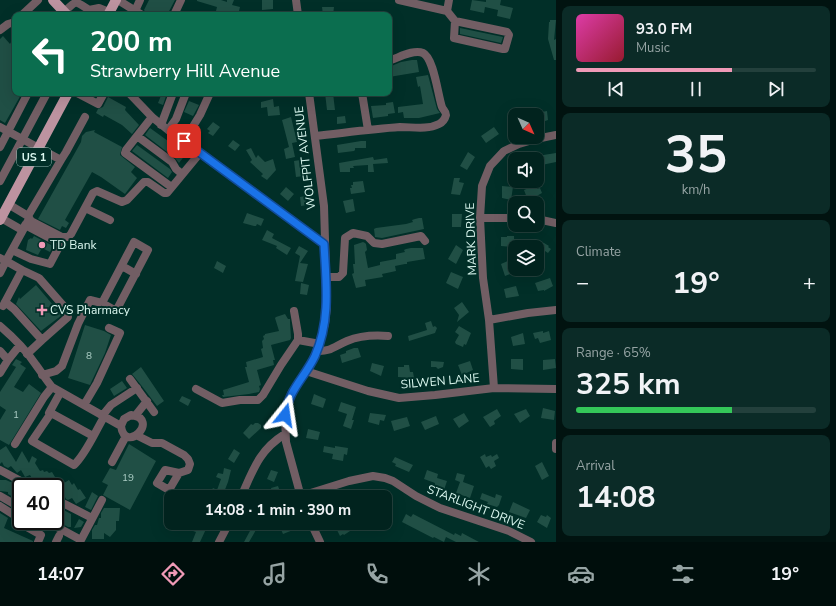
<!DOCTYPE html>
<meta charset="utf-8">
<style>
body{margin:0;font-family:"Nunito Sans",sans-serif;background:#0b2b27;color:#f1f3f6;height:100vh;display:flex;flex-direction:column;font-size:15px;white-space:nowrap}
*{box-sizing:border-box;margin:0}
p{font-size:13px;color:#96a4a4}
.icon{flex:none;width:22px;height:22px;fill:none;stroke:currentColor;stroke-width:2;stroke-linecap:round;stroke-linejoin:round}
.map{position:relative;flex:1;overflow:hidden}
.sheet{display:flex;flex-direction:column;gap:6px;padding:6px;background:#011310;width:280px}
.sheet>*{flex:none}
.guide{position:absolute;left:12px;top:12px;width:380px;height:84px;border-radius:8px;box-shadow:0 4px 16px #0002,0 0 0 1px #23403c;background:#0b6e4f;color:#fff;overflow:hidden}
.needle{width:26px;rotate:135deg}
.tools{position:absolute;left:508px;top:108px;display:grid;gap:8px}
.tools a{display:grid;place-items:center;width:36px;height:36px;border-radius:8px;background:#01231e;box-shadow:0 4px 16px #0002,0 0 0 1px #23403c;font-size:20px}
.speed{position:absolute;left:12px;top:478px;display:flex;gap:8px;font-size:20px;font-weight:700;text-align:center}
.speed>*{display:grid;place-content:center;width:52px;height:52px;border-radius:50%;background:#01231e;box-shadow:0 4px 16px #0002,0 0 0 1px #23403c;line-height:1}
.speed .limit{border:2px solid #111;border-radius:6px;background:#fff;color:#111}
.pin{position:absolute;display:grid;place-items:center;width:34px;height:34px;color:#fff;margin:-17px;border-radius:8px;box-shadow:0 2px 6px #0006}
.me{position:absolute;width:44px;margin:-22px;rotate:15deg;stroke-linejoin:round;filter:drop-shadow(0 0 3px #0008)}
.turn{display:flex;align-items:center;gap:14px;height:84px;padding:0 12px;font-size:18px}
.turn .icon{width:52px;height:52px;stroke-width:2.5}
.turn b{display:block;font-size:28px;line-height:34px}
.big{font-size:30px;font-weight:700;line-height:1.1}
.sheet .tile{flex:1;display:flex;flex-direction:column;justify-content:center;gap:6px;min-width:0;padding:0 14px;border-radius:8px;background:#0b2b27}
.sheet .dial{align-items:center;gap:0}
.dial b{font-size:52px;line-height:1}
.song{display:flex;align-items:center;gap:12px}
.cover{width:48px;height:48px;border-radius:6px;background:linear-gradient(135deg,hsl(320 70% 55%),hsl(350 70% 35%))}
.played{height:4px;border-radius:2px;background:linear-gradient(90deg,#f09ab7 65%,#23403c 65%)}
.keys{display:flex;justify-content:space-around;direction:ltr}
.heat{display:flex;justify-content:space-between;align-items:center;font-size:22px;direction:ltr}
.charge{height:6px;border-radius:3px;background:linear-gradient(90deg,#34c759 65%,#23403c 0)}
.trip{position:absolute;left:164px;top:490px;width:228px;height:40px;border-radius:8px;background:#01231e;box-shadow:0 4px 16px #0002,0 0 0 1px #23403c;font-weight:700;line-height:40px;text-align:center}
.menu{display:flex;height:64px;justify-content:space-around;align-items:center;background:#000e0c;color:#96a4a4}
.menu .icon{width:28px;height:28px}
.menu .current{color:#f09ab7}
.menu b{font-size:18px;color:#f1f3f6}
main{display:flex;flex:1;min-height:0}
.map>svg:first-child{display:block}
.building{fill:#204f45}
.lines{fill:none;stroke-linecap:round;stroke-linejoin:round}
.minor{stroke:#725e64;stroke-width:8}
.major{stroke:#bd93a0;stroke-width:10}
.route-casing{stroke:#114b97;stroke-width:10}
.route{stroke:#1a73e8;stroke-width:7}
.poi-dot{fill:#f09ab7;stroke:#012f28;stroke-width:1.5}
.labels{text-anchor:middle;stroke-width:4;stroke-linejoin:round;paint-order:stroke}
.number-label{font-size:10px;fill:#adcec6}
.shield{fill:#012f28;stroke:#9abcb5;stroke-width:1}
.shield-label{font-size:11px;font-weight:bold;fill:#dcf9f1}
.street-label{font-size:12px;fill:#dcf9f1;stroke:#012f28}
.poi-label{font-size:12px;fill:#dcf9f1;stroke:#012f28;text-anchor:start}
</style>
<main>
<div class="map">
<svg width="556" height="542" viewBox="0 0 556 542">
<rect width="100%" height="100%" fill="#012f28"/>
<path class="building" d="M149,0H175L167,15H148L144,10Z
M197,0H221L227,2V0H234L232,5L240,7L238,15H215L217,7L197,1Z
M262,0H273V9L262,10Z
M472,0L486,2V0H501L500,5L513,8L510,19L497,16L498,10L485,7L484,13L470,10Z
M322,7H334L333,15H323Z
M550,20H556L554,40L556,39V60H554L548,39L549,22H550Z
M460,28L503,37L501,43L460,34Z
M15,35V93H22L5,123L0,120V39L3,36L10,44Z
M412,60H417L419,72L389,77V67L401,62Z
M428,75L437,109L440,113L419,118H404L403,112L398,113V107L423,104L420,86L418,87L416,77Z
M162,93H167L163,105L158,103Z
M325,93H333L335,110H327Z
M108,97L126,107L125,110L139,125L132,134L122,125L104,115L103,117L96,113L98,109L103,107Z
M273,99L274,107L279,106L280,115L268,116L267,107L261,108V102Z
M189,101L199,105L193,116L184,112Z
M393,102L395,113L388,114V116L373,118L371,106L386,105V103Z
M547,111L548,120L537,124V113Z
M345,116L346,123L337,124V117Z
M291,117L297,142L292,143L295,157L286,159L284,149L289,147L282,120Z
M213,122L220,127L213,136L208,133L210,131L207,129Z
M494,127L499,134L486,143L481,136Z
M150,128L186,154L179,163L175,158L145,135Z
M95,130L94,132L122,147L120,155L135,167L131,172L137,178L125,194L101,177L92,172L65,220L69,223L66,228L62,226L60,230L38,219L81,142L82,136L86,132Z
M233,140L240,145L235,151L228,146Z
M361,141H366V148H355V150L354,151L338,153L337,145Z
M137,145L170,169L172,172L168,178L132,151Z
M251,148L256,158L258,155L265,162L273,159L276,170L267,180L261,176L263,174L250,162L252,160L246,150Z
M468,152L475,157L467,170L460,166Z
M556,153V162L537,166V156Z
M373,157L374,160L387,158L388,163L373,164L374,172H368V165L353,166L354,168H350V172H340L339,163Z
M300,160L301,166H303L304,176L296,177L294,161Z
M454,178H460L459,182L464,183L460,195L451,194Z
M363,181L365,192L351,194L350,188H352L351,185H353V182Z
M536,185L537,189L540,188L542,193L533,198L532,196L527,198L524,190Z
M502,186L513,187L511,200L502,198Z
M286,187L294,194L288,201L280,194Z
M306,196L307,205L301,206L300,197Z
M353,199L355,211L346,213L343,201Z
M247,213L264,219L261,226L257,224L256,226H254L243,223Z
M452,214H462L461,227H452Z
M419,218H422L424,229L382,238L375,237L374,229L376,228L406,224L413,222L412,220L415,219Z
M267,230L274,234L272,238L291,248L287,255L276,248L277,246L262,240Z
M34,236L53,246L50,252L42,248L38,255L26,250L28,240L31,238L32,239Z
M507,236H514V239H517V245H514V247L501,246V237H507Z
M539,240L549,246L548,247L551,249L548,253L545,251L543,254L537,250V247H533Z
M363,242L365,243L366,244L367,250L365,252L368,268L380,265V262L396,259V254L405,252L404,250L406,249L411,248H423L425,259L407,262V264H405L395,266L396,271L382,274L383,277L365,280L366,286L356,288L352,274L354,273L353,264H355L354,245Z
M456,245L463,250L456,264L448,259Z
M299,246L308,251L300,263L308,264L303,282L295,281L300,256L295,253Z
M510,260L515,272L505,276L501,264Z
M217,261L226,266L223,273L214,268Z
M451,272L463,277L458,289L446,283Z
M550,278L553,286L544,291V290L538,291L535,283Z
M301,283L309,285L307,295L300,294Z
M36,285L59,312H62V315L41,331L16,304L19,297L20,299Z
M516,286L519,296L506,298L504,289Z
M462,302L469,312L457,322L459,315L454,308Z
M285,314L288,319H290V322L291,338L290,340L271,345L275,360H273L274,365L257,370L261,385L259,386L260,389L259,392L249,394L223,397L222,395H224L223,390L249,382L245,367H247L246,362L263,357L261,349L263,348L262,341L264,339L263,336L265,335V334L279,331L275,318L276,317Z
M431,321L433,327L435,326L437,328L435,333L409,341L408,336L427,330L425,323Z
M85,325L104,331L111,335L105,353L90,385L68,378Z
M459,326L471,333L466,345L464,344L463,347L456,344L455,342L459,335L455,332Z
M543,331V333L549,331L551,340L540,343L538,338L535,339L533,333Z
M523,333L525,344L513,346L511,337Z
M354,348H358L361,357L342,363L340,355L346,353V351Z
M16,359L22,362L20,364L26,368L14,387L23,392L29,384L41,393L9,445L0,440V420L6,410L0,406V392L16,367L12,365Z
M511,359H523V370L511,369Z
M555,359L556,368L543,370V360Z
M431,361L444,362L443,367L438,369L436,367H431Z
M470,361L473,370L462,375L458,365Z
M372,363L384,366L381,376L370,371Z
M404,365H409L410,372H413L414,378L398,377V367H404Z
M141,367L164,401L157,406L141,385L132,374Z
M122,381L127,388L114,396L110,389Z
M314,394L326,399L323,408L311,404Z
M182,396L191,400L188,406L179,401Z
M341,402L356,407L352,420H354L351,429L343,426L347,414L338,411Z
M543,408L555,411L554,420L541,418Z
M497,409L501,416L494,421L495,424L490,427L483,417Z
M526,409L530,416L520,423L514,414Z
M370,413L386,415L384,421L380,420L379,425L368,422Z
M464,413L469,421L459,428L453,419Z
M436,416L439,424L425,430L421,422Z
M407,417L410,426L394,431L391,421Z
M255,423H258L261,425V428L249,439L243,433L251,424L253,425Z
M308,429L320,432L318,440L306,438Z
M129,444L156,461L130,510L103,495L108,485L102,482L110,468L116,470Z
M6,446L16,462L22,451L29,463L32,456L37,459L35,463L40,471L43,470L44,472L47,471L49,473L52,472L58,482L62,479L64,483L69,480L72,485L74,483L78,490L80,489L86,498L76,504L72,498L68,500L66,499L61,489L60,495L55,487H42L37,480L34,482L30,475L25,477L21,470L17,473L11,466L8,468L4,466L2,462L0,464V450Z
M324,446L335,448V446L348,448L347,455L344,454L343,461L332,459L333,454L323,452Z
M234,449L240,453L234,463L228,459Z
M485,454L486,457L491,455L492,457L497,454L499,458L494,461L496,466L491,469L489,466L486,468L480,457Z
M395,457L413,465L409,472L395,466L396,464L392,462Z
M542,462L549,476L542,480L535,466Z
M224,468L231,470L228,482L222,497H214L215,495L210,493L213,488L217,490L221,479L216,477L218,473L223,474Z
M271,470L278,472L274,482L267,479Z
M427,470L438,474L437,478L447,481L444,490L434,487L435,483L424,479Z
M457,473L465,475L463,482L474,486L470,498L456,493L460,482L455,480Z
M0,480H6L15,484L13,485L19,487L20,497H13L8,494V492L0,491Z
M278,486L282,497H273L271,488Z
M92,492L98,496L91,510L85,507Z
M482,493L495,498L496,494L502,496L499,505L497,507L487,504L488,502L480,499Z
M513,502L530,510L526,518L509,512Z
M58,507L71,514V527H68L59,522Z
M104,508H120L119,521H116V530L110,537L104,533V539H92V530L95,525H97L99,518H101V513Z
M0,513L8,518L4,528L33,541V542H0Z
M406,514L411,517L413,514L454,535L455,533L461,536L462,533L479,542H456L446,537L444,542L434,537L433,538L402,522Z
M541,515L546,517L547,515L551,518L547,528L537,522Z
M79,519L84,522L81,527L74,528Z
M250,523H260L249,542H244L251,529L248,527Z
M278,523H288L289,525L290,524L293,530L283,534Z
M200,524L207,527L200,542H192L196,532L193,531L195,525L199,527Z
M351,524L353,529L344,535L343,534L340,536L336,528L342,525L344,527Z"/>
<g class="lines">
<path class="minor" d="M118,0L142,15
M296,0L298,15
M399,0L447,11L455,21L507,32L509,35L505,49H503L454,38L455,21
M135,11L140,0
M447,11L449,0
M64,12C77,0 74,0 89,10L99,8L109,12
M22,15L38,0
M174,15L181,0
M0,30L8,24L15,22
M77,93L98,104L104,93
M129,93L152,117L168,130L324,244
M362,93L368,130
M85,117L66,152L61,160L28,216L31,221L62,237H68L71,234L93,193L97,191L122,202L127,200L144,182H148L164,193H167L172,187
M152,117L126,150L125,153L170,186L172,187L200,153
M161,125L173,93
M0,127L61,160
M168,130L176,119L186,93
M137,136L172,162L176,169L182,174
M315,136C343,133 371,129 400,127C413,127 427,130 439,124C443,122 445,119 446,115C446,111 443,110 442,107C438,96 434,58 423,53C414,49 400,57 391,60L389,62
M184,141L200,115L210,93
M0,147L28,93
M0,181L47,93
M8,204L28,216
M85,208L110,220
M1,218L22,230
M480,218H515
M537,219L556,223
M12,250L31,259L50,264L60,245L59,243L25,225
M0,258L6,261L0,273
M122,266L136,274
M326,277H339L343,273L345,238L353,233L367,236L374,243L382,244L421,236L425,241
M5,302L14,309L42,340L68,317L67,310L39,278L22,270
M3,306L22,270L6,261L29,219
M294,311L298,334V340
M489,320L528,313L556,310
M0,326C13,337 26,350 36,365C42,373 46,380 52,387L121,426C125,455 161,419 131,415L124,419L121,426
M0,351L8,360
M317,351C330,352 335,346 347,341C359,336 375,335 388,336
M27,354L42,340
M306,371L368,391L399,398L435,395L494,388L556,389
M0,373L8,360L20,345
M42,375L56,371L62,366L78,324L90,300L102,303L116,311L148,250L134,242L102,303
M130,379L154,412
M494,388L489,320L483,278L480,218L482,186L490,166L504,151L519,144L536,139L556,135
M196,389L222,403L240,400H258L263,395L281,365L298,340L320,344
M84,405L97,383L120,333L109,328
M49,413L60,393
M102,416L111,405L137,388
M135,416L147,401
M93,436L51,413L32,441L74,465C86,454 95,432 104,417
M138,436L152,443H162L184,455L188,459L190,464L188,470L179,473L169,490L157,483L165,470L179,473
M556,443V449
M15,444L44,397L52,387
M112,462L126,436
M0,470L32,487
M0,496L21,508
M301,496L349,481L373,476L385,478L393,481L416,496L440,508L509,531L531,542
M241,497C253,470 259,450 285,434
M301,497L286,442L285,415L287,403L292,392L310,365L317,351L325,324L327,307L324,206L309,93
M55,499L92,518
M0,506L14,515L18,522L41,535L38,542
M46,521L81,540L102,500
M311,523L320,542
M56,542L59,536
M219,542L229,523"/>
<path class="major" d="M53,0L67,15
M108,15L116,0
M0,220L68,93"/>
</g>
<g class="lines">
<g class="route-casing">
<path id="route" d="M184,141L324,244C326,282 331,320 315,356C305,377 288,391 285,415"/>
</g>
<use href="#route" class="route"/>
</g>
<g class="poi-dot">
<circle cx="42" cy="245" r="4"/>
<path d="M40 304h4v4h4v4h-4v4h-4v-4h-4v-4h4z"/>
</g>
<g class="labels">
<g class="number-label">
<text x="89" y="359">8</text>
<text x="16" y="418">1</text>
<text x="128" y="481">19</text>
</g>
<rect class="shield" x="17" y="148" width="34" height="18" rx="3"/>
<g class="shield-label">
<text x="34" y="161">US 1</text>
</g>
<g class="street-label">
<text transform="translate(305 158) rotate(-97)" y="4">WOLFPIT AVENUE</text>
<text transform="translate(471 239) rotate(-92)" y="4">MARK DRIVE</text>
<text transform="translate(440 381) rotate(-5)" y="4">SILWEN LANE</text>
<text transform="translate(476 507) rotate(21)" y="4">STARLIGHT DRIVE</text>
</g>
<g class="poi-label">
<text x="50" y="249">TD Bank</text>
<text x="50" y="314">CVS Pharmacy</text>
</g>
</g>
</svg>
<div class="tools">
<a><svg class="needle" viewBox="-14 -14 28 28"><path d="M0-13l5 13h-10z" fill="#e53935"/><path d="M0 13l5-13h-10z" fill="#96a4a4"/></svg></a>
<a><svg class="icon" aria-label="sound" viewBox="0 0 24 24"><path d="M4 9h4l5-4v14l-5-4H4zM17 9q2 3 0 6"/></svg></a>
<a><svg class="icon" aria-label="search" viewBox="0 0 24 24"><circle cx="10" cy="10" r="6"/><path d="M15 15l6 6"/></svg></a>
<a><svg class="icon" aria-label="layers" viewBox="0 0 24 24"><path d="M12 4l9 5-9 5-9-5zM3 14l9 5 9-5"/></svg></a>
</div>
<div class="speed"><div class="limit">40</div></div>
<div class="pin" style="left:184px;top:141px;background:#d93025"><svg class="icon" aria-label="arrive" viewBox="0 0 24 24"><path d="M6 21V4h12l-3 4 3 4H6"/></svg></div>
<svg class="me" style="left:285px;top:415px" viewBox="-20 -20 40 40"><path d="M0-17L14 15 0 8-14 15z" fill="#1a73e8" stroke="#fff" stroke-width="4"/></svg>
<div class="trip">14:08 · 1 min · 390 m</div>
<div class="guide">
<div class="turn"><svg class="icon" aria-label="left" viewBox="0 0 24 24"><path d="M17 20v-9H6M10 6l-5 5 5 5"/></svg><div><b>200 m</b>Strawberry Hill Avenue</div></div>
</div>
</div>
<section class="sheet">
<div class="tile">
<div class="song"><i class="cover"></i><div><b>93.0 FM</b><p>Music</p></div></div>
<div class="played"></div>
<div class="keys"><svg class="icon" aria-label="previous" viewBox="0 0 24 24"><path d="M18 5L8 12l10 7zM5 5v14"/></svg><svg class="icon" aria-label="pause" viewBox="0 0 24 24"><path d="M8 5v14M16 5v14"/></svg><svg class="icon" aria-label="next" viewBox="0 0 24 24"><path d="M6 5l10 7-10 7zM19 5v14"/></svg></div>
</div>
<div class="tile dial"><b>35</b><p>km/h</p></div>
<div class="tile"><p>Climate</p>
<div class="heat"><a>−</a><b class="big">19°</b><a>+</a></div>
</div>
<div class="tile"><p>Range · 65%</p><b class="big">325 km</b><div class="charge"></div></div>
<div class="tile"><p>Arrival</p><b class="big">14:08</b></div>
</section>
</main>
<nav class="menu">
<b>14:07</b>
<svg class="icon current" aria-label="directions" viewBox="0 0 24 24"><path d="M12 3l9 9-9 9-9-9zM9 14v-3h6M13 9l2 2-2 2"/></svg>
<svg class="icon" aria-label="music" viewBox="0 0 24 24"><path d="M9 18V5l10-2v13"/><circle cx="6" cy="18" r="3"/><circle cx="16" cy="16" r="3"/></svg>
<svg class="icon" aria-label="phone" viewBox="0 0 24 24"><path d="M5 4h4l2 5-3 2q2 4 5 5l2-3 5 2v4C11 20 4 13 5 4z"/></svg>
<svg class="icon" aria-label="climate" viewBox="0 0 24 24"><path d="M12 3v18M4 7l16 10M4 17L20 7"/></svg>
<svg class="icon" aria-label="car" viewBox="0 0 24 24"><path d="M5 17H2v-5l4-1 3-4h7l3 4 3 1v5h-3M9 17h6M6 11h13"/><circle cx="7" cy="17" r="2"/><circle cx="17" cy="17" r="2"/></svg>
<svg class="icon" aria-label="filters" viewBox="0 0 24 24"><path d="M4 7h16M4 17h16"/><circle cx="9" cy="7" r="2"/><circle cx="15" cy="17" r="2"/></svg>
<b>19°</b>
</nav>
